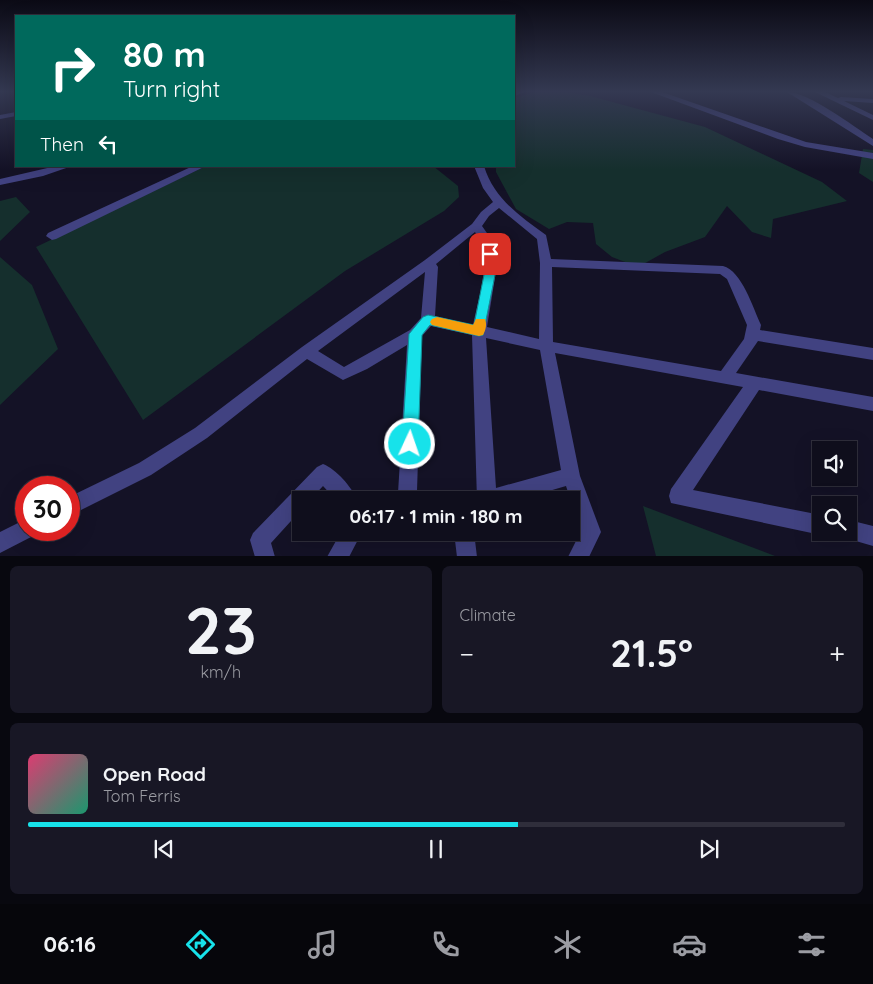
<!DOCTYPE html>
<meta charset="utf-8">
<style>
body{margin:0;font-family:Quicksand,sans-serif;background:#181725;color:#f1f3f6;height:100vh;display:flex;flex-direction:column;font-size:19px;white-space:nowrap}
*{box-sizing:border-box;margin:0}
p{font-size:16px;color:#9b9ca3}
.icon{flex:none;width:28px;height:28px;fill:none;stroke:currentColor;stroke-width:2;stroke-linecap:round;stroke-linejoin:round}
.map{position:relative;height:556px;overflow:hidden}
.side{display:flex;flex-direction:column;gap:10px;padding:10px;background:#08080f;flex:1}
.side>*{flex:none}
.guide{position:absolute;left:15px;top:15px;width:500px;height:152px;border-radius:0px;box-shadow:0 5px 20px #0002,0 0 0 1px #2f2e3b;background:#00695c;color:#fff;overflow:hidden}
.fabs{position:absolute;left:812px;top:441px;display:grid;gap:10px}
.fabs a{display:grid;place-items:center;width:45px;height:45px;border-radius:0px;background:#0f0e1c;box-shadow:0 5px 20px #0002,0 0 0 1px #2f2e3b;font-size:25px}
.speed{position:absolute;left:15px;top:476px;display:flex;gap:10px;font-size:25px;font-weight:700;text-align:center}
.speed>*{display:grid;place-content:center;width:65px;height:65px;border-radius:50%;background:#0f0e1c;box-shadow:0 5px 20px #0002,0 0 0 1px #2f2e3b;line-height:1}
.speed .limit{border:8px solid #d22;background:#fff;color:#111}
.pin{position:absolute;display:grid;place-items:center;width:42px;height:42px;color:#fff;margin:-21px;border-radius:10px;box-shadow:0 2px 8px #0006}
.me{position:absolute;width:55px;margin:-28px;rotate:3deg;stroke-linejoin:round;filter:drop-shadow(0 0 4px #0008)}
.turn{display:flex;align-items:center;gap:18px;height:105px;padding:0 25px;font-size:22px}
.turn .icon{width:65px;height:65px;stroke-width:2.5}
.turn b{display:block;font-size:35px;line-height:42px}
.then{display:flex;align-items:center;height:48px;padding:0 25px;background:#0003;gap:10px;font-size:19px}
.big{font-size:38px;font-weight:800;line-height:1.1}
.side .card{flex:1;display:flex;flex-direction:column;justify-content:center;gap:8px;min-width:0;padding:0 18px;border-radius:8px;background:#181725}
.side .dial{align-items:center;gap:0}
.dial b{font-size:65px;line-height:1}
.song{display:flex;align-items:center;gap:15px}
.cover{width:60px;height:60px;border-radius:8px;background:linear-gradient(135deg,hsl(340 70% 55%),hsl(160 70% 35%))}
.played{height:5px;border-radius:2px;background:linear-gradient(90deg,#17e2ea 60%,#2f2e3b 60%)}
.keys{display:flex;justify-content:space-around;direction:ltr}
.heat{display:flex;justify-content:space-between;align-items:center;font-size:28px;direction:ltr}
.side .tiles{flex:1;display:grid;gap:10px;grid-template-columns:1fr 1fr}
.card:last-child{grid-column:span 2}
.trip{position:absolute;left:292px;top:491px;width:288px;height:50px;border-radius:0px;background:#0f0e1c;box-shadow:0 5px 20px #0002,0 0 0 1px #2f2e3b;font-weight:800;line-height:50px;text-align:center}
.tabs{display:flex;height:80px;justify-content:space-around;align-items:center;background:#06060b;color:#9b9ca3}
.tabs .icon{width:35px;height:35px}
.tabs .current{color:#17e2ea}
.tabs b{font-size:22px;color:#f1f3f6}
.map>svg:first-child{display:block}
.green{fill:#152f2d}
.lines{fill:none;stroke-linecap:round;stroke-linejoin:round}
.minor{fill:#414281;fill-rule:evenodd}
.route{fill:#17e2ea;stroke:#0f9398}
.slow{fill:#f59e0b}
</style>
<div class="map">
<svg width="873" height="557" viewBox="0 0 873 557">
<rect width="100%" height="100%" fill="#141226"/>
<path class="green" d="M534,92H566L590,96L705,127L822,182L847,201L773,219L771,238L752,232L727,206L705,237L665,252L638,267L612,257L596,244L593,223L567,222L549,229L516,209L496,172V166H514V98Z
M863,149L873,150V182L859,173Z
M206,166H433L458,186L459,197L444,211L345,271L143,420L36,247Z
M16,197L30,212L0,241V201Z
M0,257L32,285L58,349L0,405Z
M643,506L775,556H656Z"/>
<g class="lines">
<path class="minor" d="M514,92H525L514,96Z
M651,92H662L806,142L873,153V159L805,147L778,139Z
M787,92C809,92 853,126 873,139V146Z
M815,92H825L838,98L841,97L873,99V103L844,101L873,115V120Z
M16,112V116L0,119V115Z
M56,166H72L43,176L0,185V179Z
M193,166H206L56,239L52,240L46,236L48,233Z
M474,166H484C494,199 520,216 546,235L551,259L723,266C742,271 753,308 761,325L760,330L873,348V360L758,341L736,373L873,397V411L759,390L693,490L821,515V532H826L821,535L671,503L669,496L671,489L743,387L555,353L580,476L601,532L589,557H568L581,531L566,486L518,500H477L472,335L431,326L422,336L417,491L428,493L430,500H395L398,493L407,345L367,369L343,380L307,359L207,438L151,475L69,516V497L139,463L195,428L302,347L425,260L472,224L481,212L493,202L483,188ZM499,208L537,239L540,263L539,339L487,327L497,265L494,243L482,226L489,216ZM475,232C493,259 479,295 473,325L435,316L438,267L436,264ZM552,267L720,274L727,279L747,325L744,339L721,371L553,342ZM425,272L421,318L410,330L344,367L318,351ZM486,338L540,350L561,470L496,488Z
M323,464C336,469 352,487 357,500H336L323,486L310,500H301V510L271,543L275,557H255L250,540L253,533L317,467Z
M26,519V530H35L33,536L0,553V532Z
M849,520L873,526V546L842,537L840,532H849Z
M341,532H362L349,557H327Z
M454,532H474L477,557H457Z"/>
</g>
<linearGradient id="sky" x2="0" y2="1"><stop stop-color="#0b0a15"/><stop offset="0.54" stop-color="#343952"/><stop offset="1" stop-color="#343952" stop-opacity="0"/></linearGradient>
<rect width="873" height="170" fill="url(#sky)"/>
<path class="route" d="M490,250L495,254L497,265L483,335L479,336L430,325L422,335L418,444L415,449L410,451L404,449L402,444L409,334L423,317L428,315L474,325L486,265L484,254Z"/>
<path class="slow" d="M437,317L473,325L476,319H485C487,324 486,330 483,335L479,336L432,325L430,322L432,319Z"/>
</svg>
<div class="fabs">
<a><svg class="icon" aria-label="sound" viewBox="0 0 24 24"><path d="M4 9h4l5-4v14l-5-4H4zM17 9q2 3 0 6"/></svg></a>
<a><svg class="icon" aria-label="search" viewBox="0 0 24 24"><circle cx="10" cy="10" r="6"/><path d="M15 15l6 6"/></svg></a>
</div>
<div class="speed"><div class="limit">30</div></div>
<div class="pin" style="left:490px;top:254px;background:#d93025"><svg class="icon" aria-label="arrive" viewBox="0 0 24 24"><path d="M6 21V4h12l-3 4 3 4H6"/></svg></div>
<svg class="me" style="left:410px;top:444px" viewBox="-20 -20 40 40"><circle r="17" fill="#17e2ea" stroke="#fff" stroke-width="3"/><path d="M0-11L8 9 0 5-8 9z" fill="#fff"/></svg>
<div class="trip">06:17 · 1 min · 180 m</div>
<div class="guide">
<div class="turn"><svg class="icon" aria-label="right" viewBox="0 0 24 24"><path d="M7 20v-9h11M14 6l5 5-5 5"/></svg><div><b>80 m</b>Turn right</div></div>
<div class="then">Then<svg class="icon" aria-label="left" viewBox="0 0 24 24"><path d="M17 20v-9H6M10 6l-5 5 5 5"/></svg></div>
</div>
</div>
<section class="side">
<div class="tiles">
<div class="card dial"><b>23</b><p>km/h</p></div>
<div class="card"><p>Climate</p>
<div class="heat"><a>−</a><b class="big">21.5°</b><a>+</a></div>
</div>
<div class="card">
<div class="song"><i class="cover"></i><div><b>Open Road</b><p>Tom Ferris</p></div></div>
<div class="played"></div>
<div class="keys"><svg class="icon" aria-label="previous" viewBox="0 0 24 24"><path d="M18 5L8 12l10 7zM5 5v14"/></svg><svg class="icon" aria-label="pause" viewBox="0 0 24 24"><path d="M8 5v14M16 5v14"/></svg><svg class="icon" aria-label="next" viewBox="0 0 24 24"><path d="M6 5l10 7-10 7zM19 5v14"/></svg></div>
</div>
</div>
</section>
<nav class="tabs">
<b>06:16</b>
<svg class="icon current" aria-label="directions" viewBox="0 0 24 24"><path d="M12 3l9 9-9 9-9-9zM9 14v-3h6M13 9l2 2-2 2"/></svg>
<svg class="icon" aria-label="music" viewBox="0 0 24 24"><path d="M9 18V5l10-2v13"/><circle cx="6" cy="18" r="3"/><circle cx="16" cy="16" r="3"/></svg>
<svg class="icon" aria-label="phone" viewBox="0 0 24 24"><path d="M5 4h4l2 5-3 2q2 4 5 5l2-3 5 2v4C11 20 4 13 5 4z"/></svg>
<svg class="icon" aria-label="climate" viewBox="0 0 24 24"><path d="M12 3v18M4 7l16 10M4 17L20 7"/></svg>
<svg class="icon" aria-label="car" viewBox="0 0 24 24"><path d="M5 17H2v-5l4-1 3-4h7l3 4 3 1v5h-3M9 17h6M6 11h13"/><circle cx="7" cy="17" r="2"/><circle cx="17" cy="17" r="2"/></svg>
<svg class="icon" aria-label="filters" viewBox="0 0 24 24"><path d="M4 7h16M4 17h16"/><circle cx="9" cy="7" r="2"/><circle cx="15" cy="17" r="2"/></svg>
</nav>
